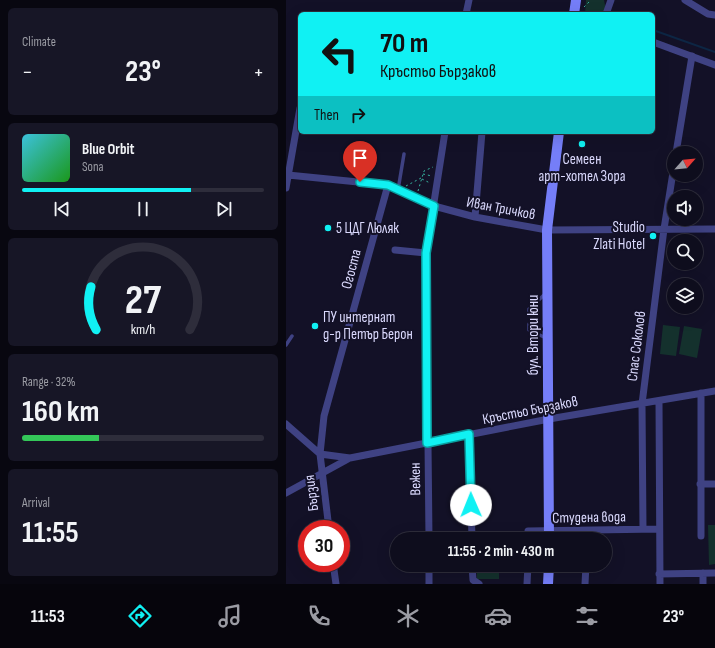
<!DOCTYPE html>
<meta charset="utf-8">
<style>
body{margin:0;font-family:"Sofia Sans Condensed",sans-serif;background:#171626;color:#f1f3f6;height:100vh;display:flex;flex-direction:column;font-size:15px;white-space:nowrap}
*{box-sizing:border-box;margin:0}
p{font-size:13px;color:#9b9ca4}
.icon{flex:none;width:22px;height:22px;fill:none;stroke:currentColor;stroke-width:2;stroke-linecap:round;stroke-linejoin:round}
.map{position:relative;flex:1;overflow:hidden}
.panel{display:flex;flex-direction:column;gap:8px;padding:8px;background:#080710;width:286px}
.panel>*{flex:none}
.banner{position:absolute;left:12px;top:12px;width:357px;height:122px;border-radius:6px;box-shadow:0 4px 16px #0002,0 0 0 1px #2e2d3b;background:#10f1f3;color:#111;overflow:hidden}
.needle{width:26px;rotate:63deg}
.buttons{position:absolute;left:381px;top:146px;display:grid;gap:8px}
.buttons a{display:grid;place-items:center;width:36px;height:36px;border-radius:50%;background:#0e0d1d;box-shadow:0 4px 16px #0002,0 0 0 1px #2e2d3b;font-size:20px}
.speed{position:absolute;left:12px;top:520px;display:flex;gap:8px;font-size:20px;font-weight:700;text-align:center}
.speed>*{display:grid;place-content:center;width:52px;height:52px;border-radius:50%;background:#0e0d1d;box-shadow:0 4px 16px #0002,0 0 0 1px #2e2d3b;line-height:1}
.speed .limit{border:6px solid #d22;background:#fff;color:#111}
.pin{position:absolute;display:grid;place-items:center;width:34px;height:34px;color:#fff;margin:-41px -17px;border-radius:50% 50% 50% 0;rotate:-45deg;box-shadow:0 0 4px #0007}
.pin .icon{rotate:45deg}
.me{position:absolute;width:44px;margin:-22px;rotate:359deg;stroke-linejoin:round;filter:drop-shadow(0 0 3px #0008)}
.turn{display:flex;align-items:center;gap:14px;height:84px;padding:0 16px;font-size:18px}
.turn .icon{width:52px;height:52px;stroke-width:2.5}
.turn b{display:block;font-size:28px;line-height:34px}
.then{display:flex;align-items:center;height:38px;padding:0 16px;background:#0003;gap:8px;font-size:15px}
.big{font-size:30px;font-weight:700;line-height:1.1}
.panel .tile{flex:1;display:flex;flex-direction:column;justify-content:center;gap:6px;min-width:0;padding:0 14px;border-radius:6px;background:#171626}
.panel .dial{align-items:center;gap:0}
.dial svg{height:104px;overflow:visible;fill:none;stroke:#2e2d3b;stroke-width:7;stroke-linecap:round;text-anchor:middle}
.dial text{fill:#f1f3f6;stroke:none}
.song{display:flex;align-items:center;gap:12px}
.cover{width:48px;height:48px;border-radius:6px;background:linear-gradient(135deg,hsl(190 70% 55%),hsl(120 70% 35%))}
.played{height:4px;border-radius:2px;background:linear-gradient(90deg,#10f1f3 70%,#2e2d3b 70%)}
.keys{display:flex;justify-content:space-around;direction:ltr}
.heat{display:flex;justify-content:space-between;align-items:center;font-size:22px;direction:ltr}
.charge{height:6px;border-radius:3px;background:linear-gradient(90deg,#34c759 32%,#2e2d3b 0)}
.trip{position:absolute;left:104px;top:532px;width:222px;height:40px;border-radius:20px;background:#0e0d1d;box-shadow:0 4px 16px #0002,0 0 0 1px #2e2d3b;font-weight:700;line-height:40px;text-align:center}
.dock{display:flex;height:64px;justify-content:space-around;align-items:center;background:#06050c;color:#9b9ca4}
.dock .icon{width:28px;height:28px}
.dock .selected{color:#10f1f3}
.dock b{font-size:18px;color:#f1f3f6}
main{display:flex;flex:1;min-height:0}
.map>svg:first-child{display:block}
.green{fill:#14312d}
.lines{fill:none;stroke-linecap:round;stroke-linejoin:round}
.stream{stroke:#0d2644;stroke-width:2}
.path{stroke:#37b4a0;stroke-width:1;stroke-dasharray:2 3;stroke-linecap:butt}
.lane{stroke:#3f4283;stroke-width:3.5}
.street{stroke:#3f4283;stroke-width:7}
.secondary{stroke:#757ef8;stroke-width:10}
.route-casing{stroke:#0a9d9e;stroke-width:10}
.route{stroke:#10f1f3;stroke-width:7}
.poi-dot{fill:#10f1f3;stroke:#131127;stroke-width:1.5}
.labels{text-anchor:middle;stroke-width:4;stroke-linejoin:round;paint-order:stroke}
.poi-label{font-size:15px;fill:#dad9fd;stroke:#131127;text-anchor:start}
.street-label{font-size:15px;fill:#dad9fd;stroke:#131127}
</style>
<main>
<section class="panel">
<div class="tile"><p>Climate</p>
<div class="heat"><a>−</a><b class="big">23°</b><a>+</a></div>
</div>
<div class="tile">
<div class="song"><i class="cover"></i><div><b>Blue Orbit</b><p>Sona</p></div></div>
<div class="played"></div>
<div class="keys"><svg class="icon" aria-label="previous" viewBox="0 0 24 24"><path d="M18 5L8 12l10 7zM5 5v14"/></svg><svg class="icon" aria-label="pause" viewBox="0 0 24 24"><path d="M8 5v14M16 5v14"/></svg><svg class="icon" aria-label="next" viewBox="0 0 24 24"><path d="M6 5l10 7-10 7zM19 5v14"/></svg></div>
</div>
<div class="tile dial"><svg viewBox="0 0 100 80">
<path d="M14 69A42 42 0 1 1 86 69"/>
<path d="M14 69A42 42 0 0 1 10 36" stroke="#10f1f3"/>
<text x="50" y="56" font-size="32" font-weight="700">27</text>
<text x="50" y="72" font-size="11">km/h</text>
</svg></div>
<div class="tile"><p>Range · 32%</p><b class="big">160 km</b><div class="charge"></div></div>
<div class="tile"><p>Arrival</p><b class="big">11:55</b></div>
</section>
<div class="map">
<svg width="429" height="584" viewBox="0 0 429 584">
<rect width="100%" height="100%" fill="#131127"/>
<path class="green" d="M300,0H318L320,10L318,14H299Z
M377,325L394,327L390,356L374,354Z
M398,326L416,329L411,358L393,354Z
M422,525H429V564L423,565Z
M191,565H213V579H191Z"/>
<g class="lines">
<path class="stream" d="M367,30L429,52"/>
<path class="path" d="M298,7L305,0
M137,174L146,176
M136,179L144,183
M120,186L135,178
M132,191L138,171L147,167"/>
<path class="lane" d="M112,190L118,154
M243,313V309L259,294
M243,324V330L260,338
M0,345L6,336"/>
<path class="street" d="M399,0L422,14L429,15
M180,14L183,0
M320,14L325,0
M367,42L429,65
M390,153L406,56
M2,175L102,185L148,206L189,217L261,230L429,229
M0,188L14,108
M189,217L196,132
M109,250L140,253
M373,401L374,584
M0,424L34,454
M183,434L186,539
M34,454L64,458L263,419L429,391
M414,484H429
M0,493L62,459
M43,529L34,454L38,416L102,185
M357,529L356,404L378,229L388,166
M415,536V393
M143,539L140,253L159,132
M242,539V531L372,529
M47,563L50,584
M143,565V584
M186,565L187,580L193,584
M417,573V584
M373,574L429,573
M241,584L242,565
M299,584L300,565"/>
<path class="secondary" d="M288,14L290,0
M263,539L261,230L273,132
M262,584L263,565"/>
</g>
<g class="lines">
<g class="route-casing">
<path id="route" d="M74,182L102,185L148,206L140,253L141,443L183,434L185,505"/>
</g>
<use href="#route" class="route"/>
</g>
<g class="poi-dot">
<circle cx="296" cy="144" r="4"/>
<circle cx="42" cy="228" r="4"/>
<circle cx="367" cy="236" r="4"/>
<circle cx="29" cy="326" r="4"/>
</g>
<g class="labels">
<g class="poi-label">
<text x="296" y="164" text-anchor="middle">Семеен<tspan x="296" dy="17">арт-хотел Зора</tspan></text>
<text x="359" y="232" text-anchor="end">Studio<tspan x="359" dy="17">Zlati Hotel</tspan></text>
<text x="50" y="233">5 ЦДГ Люляк</text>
<text x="37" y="322">ПУ интернат<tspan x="37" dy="17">д-р Петър Берон</tspan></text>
</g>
<g class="street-label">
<text transform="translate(215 208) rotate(11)" y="5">Иван Тричков</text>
<text transform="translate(65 269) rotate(-75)" y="5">Огоста</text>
<text transform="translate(247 335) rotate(-90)" y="5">бул. Втори юни</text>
<text transform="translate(350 346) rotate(-83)" y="5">Спас Соколов</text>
<text transform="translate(244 410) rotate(-11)" y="5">Кръстьо Бързаков</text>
<text transform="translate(129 479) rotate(-91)" y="5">Вежен</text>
<text transform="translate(25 493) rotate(-97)" y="5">Бързия</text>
<text transform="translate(303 517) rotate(-1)" y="5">Студена вода</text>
</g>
</g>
</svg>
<div class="buttons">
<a><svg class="needle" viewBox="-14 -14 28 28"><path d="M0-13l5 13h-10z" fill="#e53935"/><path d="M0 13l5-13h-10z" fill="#9b9ca4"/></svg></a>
<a><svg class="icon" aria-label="sound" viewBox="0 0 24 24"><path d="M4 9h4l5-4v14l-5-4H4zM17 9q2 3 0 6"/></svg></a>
<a><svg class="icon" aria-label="search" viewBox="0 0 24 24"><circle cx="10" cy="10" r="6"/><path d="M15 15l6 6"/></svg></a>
<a><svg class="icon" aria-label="layers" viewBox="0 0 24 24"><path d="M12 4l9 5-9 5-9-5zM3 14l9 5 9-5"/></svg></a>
</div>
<div class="speed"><div class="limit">30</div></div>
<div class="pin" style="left:74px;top:182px;background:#d93025"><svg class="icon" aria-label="arrive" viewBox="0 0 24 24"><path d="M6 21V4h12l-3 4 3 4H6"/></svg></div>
<svg class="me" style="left:185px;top:505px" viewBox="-20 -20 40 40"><circle r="19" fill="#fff"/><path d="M0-13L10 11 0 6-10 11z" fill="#10f1f3"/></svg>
<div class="trip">11:55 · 2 min · 430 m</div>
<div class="banner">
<div class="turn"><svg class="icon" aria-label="left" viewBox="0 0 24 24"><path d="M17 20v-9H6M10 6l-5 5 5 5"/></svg><div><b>70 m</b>Кръстьо Бързаков</div></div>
<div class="then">Then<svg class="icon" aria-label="right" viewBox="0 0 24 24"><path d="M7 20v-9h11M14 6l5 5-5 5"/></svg></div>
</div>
</div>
</main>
<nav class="dock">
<b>11:53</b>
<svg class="icon selected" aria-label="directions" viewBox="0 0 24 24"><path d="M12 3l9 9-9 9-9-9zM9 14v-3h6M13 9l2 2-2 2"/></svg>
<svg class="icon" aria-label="music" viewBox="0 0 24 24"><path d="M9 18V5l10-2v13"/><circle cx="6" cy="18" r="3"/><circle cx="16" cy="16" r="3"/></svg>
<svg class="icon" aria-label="phone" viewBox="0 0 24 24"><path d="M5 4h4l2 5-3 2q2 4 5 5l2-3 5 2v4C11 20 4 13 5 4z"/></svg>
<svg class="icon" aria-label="climate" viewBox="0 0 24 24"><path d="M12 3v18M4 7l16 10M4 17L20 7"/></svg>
<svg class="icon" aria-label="car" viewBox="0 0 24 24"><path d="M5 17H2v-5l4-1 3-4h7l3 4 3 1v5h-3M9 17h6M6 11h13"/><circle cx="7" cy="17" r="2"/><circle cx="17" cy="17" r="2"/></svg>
<svg class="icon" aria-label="filters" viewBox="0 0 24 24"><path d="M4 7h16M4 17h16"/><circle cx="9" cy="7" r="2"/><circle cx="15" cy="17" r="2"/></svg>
<b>23°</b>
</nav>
